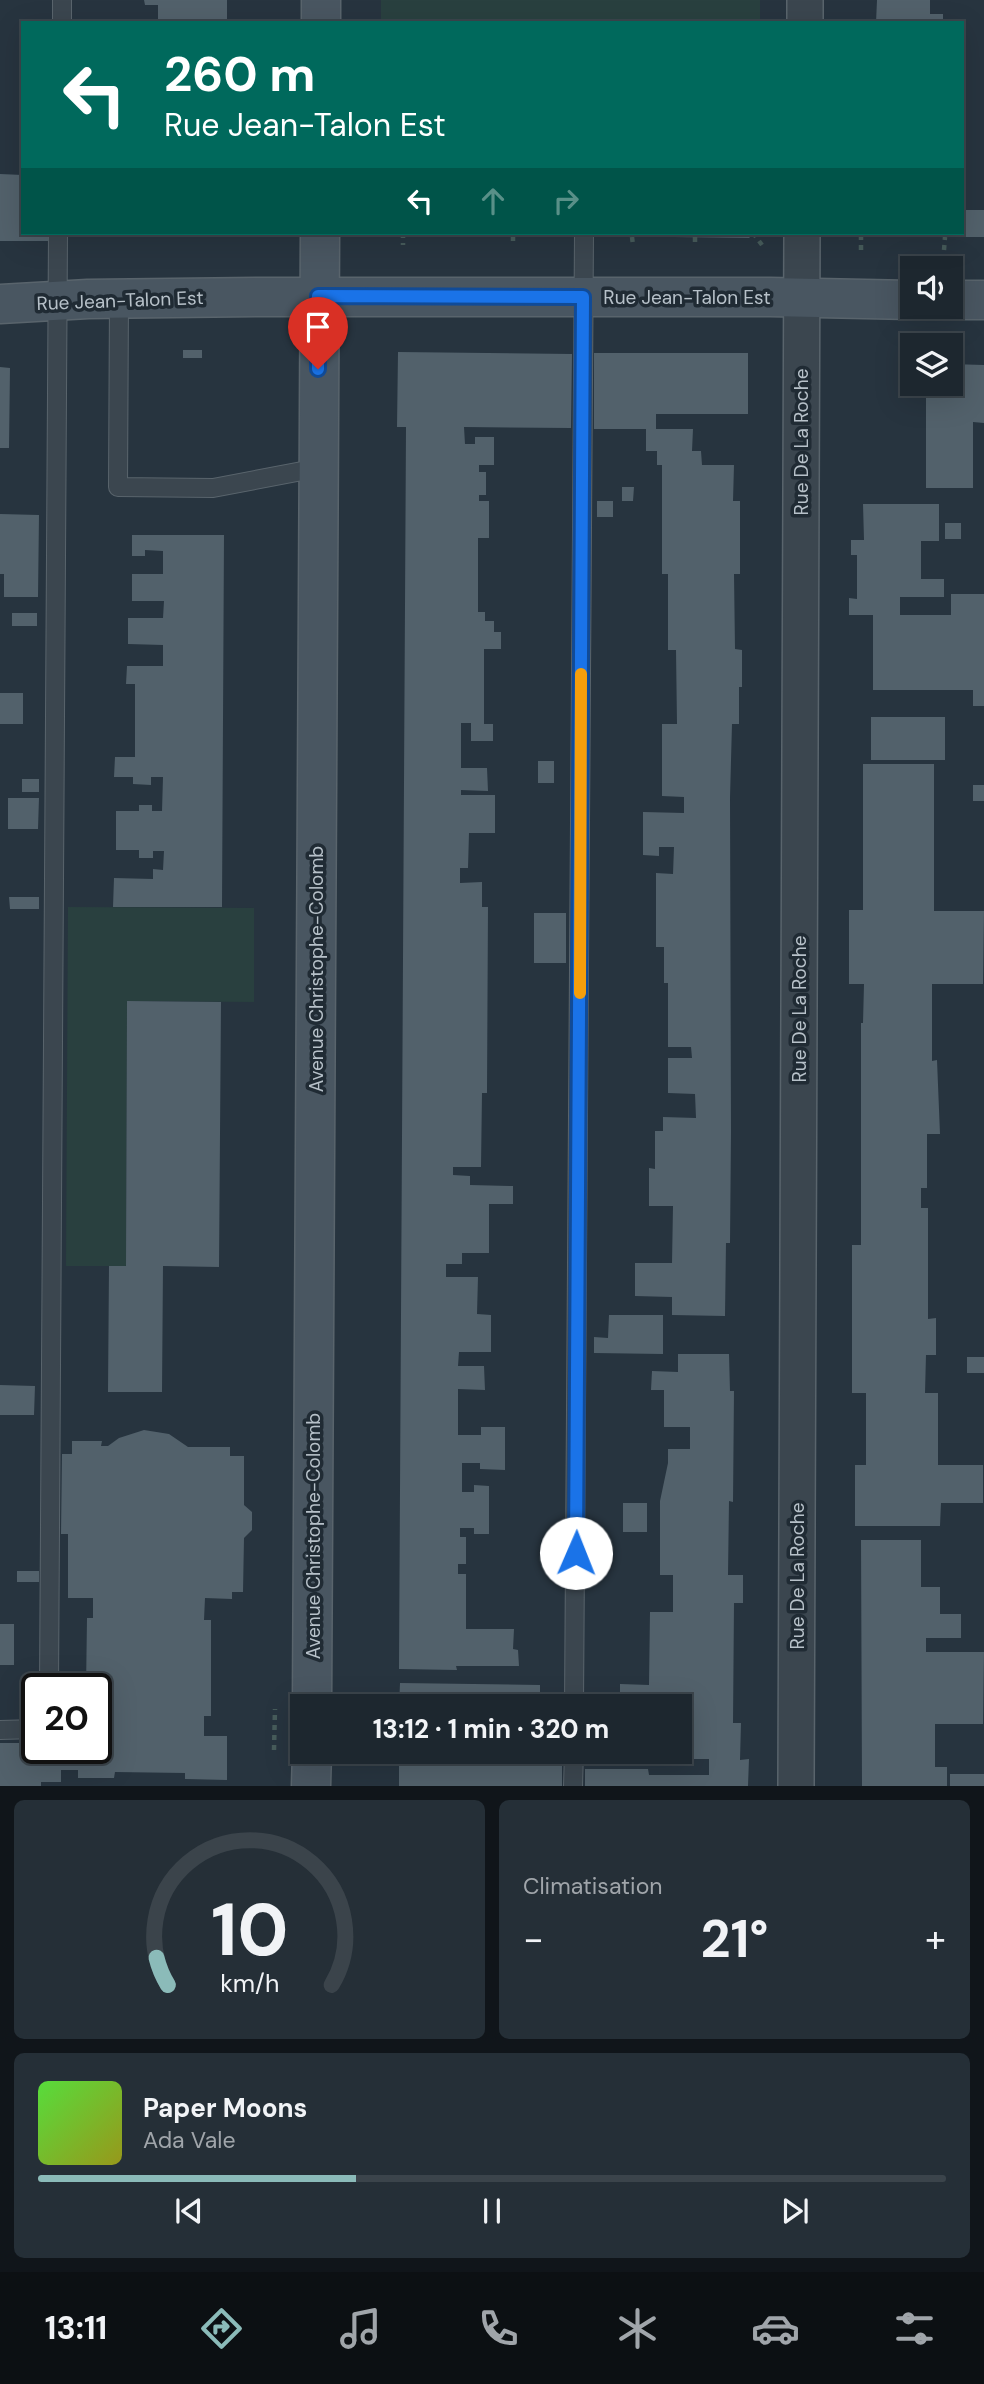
<!DOCTYPE html>
<html lang="fr">
<meta charset="utf-8">
<style>
body{margin:0;font-family:"DM Sans",sans-serif;background:#252f37;color:#f1f3f6;height:100vh;display:flex;flex-direction:column;font-size:26px;white-space:nowrap}
*{box-sizing:border-box;margin:0}
p{font-size:23px;color:#a0a5aa}
.icon{flex:none;width:38px;height:38px;fill:none;stroke:currentColor;stroke-width:2;stroke-linecap:round;stroke-linejoin:round}
.map{position:relative;height:1786px;overflow:hidden}
.drawer{display:flex;flex-direction:column;gap:14px;padding:14px;background:#10151a;flex:1}
.drawer>*{flex:none}
.hud{position:absolute;left:21px;top:21px;width:943px;height:214px;border-radius:0px;box-shadow:0 7px 28px #0002,0 0 0 2px #3b444b;background:#00695c;color:#fff;overflow:hidden}
.buttons{position:absolute;left:900px;top:256px;display:grid;gap:14px}
.buttons a{display:grid;place-items:center;width:63px;height:63px;border-radius:0px;background:#1d272f;box-shadow:0 7px 28px #0002,0 0 0 2px #3b444b;font-size:35px}
.speed{position:absolute;left:21px;top:1673px;display:flex;gap:14px;font-size:35px;font-weight:700;text-align:center}
.speed>*{display:grid;place-content:center;width:91px;height:91px;border-radius:50%;background:#1d272f;box-shadow:0 7px 28px #0002,0 0 0 2px #3b444b;line-height:1}
.speed .limit{border:4px solid #111;border-radius:10px;background:#fff;color:#111}
.pin{position:absolute;display:grid;place-items:center;width:60px;height:60px;color:#fff;margin:-72px -30px;border-radius:50% 50% 50% 0;rotate:-45deg;box-shadow:0 0 7px #0007}
.pin .icon{rotate:45deg}
.me{position:absolute;width:77px;margin:-38px;rotate:1deg;stroke-linejoin:round;filter:drop-shadow(0 0 5px #0008)}
.turn{display:flex;align-items:center;gap:24px;height:147px;padding:0 28px;font-size:32px}
.turn .icon{width:91px;height:91px;stroke-width:2.5}
.turn b{display:block;font-size:49px;line-height:60px}
.lanes{display:flex;align-items:center;height:66px;padding:0 28px;background:#0003;justify-content:center;gap:35px;direction:ltr}
.lanes .off{opacity:.35}
.big{font-size:52px;font-weight:700;line-height:1.1}
.drawer .widget{flex:1;display:flex;flex-direction:column;justify-content:center;gap:10px;min-width:0;padding:0 24px;border-radius:10px;background:#252f37}
.drawer .dial{align-items:center;gap:0}
.dial svg{height:182px;overflow:visible;fill:none;stroke:#3b444b;stroke-width:7;stroke-linecap:round;text-anchor:middle}
.dial text{fill:#f1f3f6;stroke:none}
.song{display:flex;align-items:center;gap:21px}
.cover{width:84px;height:84px;border-radius:10px;background:linear-gradient(135deg,hsl(110 70% 55%),hsl(60 70% 35%))}
.played{height:7px;border-radius:4px;background:linear-gradient(90deg,#8bbbb9 35%,#3b444b 35%)}
.keys{display:flex;justify-content:space-around;direction:ltr}
.heat{display:flex;justify-content:space-between;align-items:center;font-size:38px;direction:ltr}
.drawer .tiles{flex:1;display:grid;gap:14px;grid-template-columns:1fr 1fr}
.widget:last-child{grid-column:span 2}
.trip{position:absolute;left:290px;top:1694px;width:402px;height:70px;border-radius:0px;background:#1d272f;box-shadow:0 7px 28px #0002,0 0 0 2px #3b444b;font-weight:700;line-height:70px;text-align:center}
.dock{display:flex;height:112px;justify-content:space-around;align-items:center;background:#0c1013;color:#a0a5aa}
.dock .icon{width:49px;height:49px}
.dock .selected{color:#8bbbb9}
.dock b{font-size:32px;color:#f1f3f6}
.map>svg:first-child{display:block}
.green{fill:#29403f}
.building{fill:#52616b}
.lines{fill:none;stroke-linecap:round;stroke-linejoin:round}
.lane-casing{stroke:#59646c;stroke-width:20}
.street-casing{stroke:#59646c;stroke-width:38}
.secondary-casing{stroke:#59646c;stroke-width:41}
.path{stroke:#475c5b;stroke-width:4.5;stroke-dasharray:5 5;stroke-linecap:butt}
.lane{stroke:#3b464f;stroke-width:18}
.street{stroke:#3b464f;stroke-width:35}
.secondary{stroke:#495661;stroke-width:38}
.route-casing{stroke:#114b97;stroke-width:18}
.route{stroke:#1a73e8;stroke-width:12}
.slow{stroke:#f59e0b;stroke-width:12}
.labels{text-anchor:middle;stroke-width:7;stroke-linejoin:round;paint-order:stroke}
.street-label{font-size:19px;fill:#b7c1c9;stroke:#202b34}
</style>
<div class="map">
<svg width="984" height="1786" viewBox="0 0 984 1786">
<rect width="100%" height="100%" fill="#27343f"/>
<path class="green" d="M381,0H760V23H381Z
M68,907L254,908V1002L127,1001L126,1266H66Z"/>
<path class="building" d="M144,0H227V20L158,19V5H145Z
M877,0H930V14H943V23H876Z
M0,174L23,175V233H48V241H0Z
M962,210H984V237H851V233H962Z
M407,233H568V237L407,236Z
M598,233H754L749,238L598,236Z
M183,350H202V358H183Z
M398,352L572,354L571,428L464,427L465,444H475V437H494V465H479V472H486V495H479V501H489V538H478V612H485V621H494V632H501V649H484V724H493V741H471V723H461V768H487L488,791L461,790V795H495V833H469L468,868H460V883L482,882V907H488L487,1093H482L481,1167H453V1175L470,1176V1185L513,1186V1204H489V1253H462V1264H446V1277H478L477,1314L491,1315V1352H459L458,1366H484L485,1390L458,1389V1435H481V1427H505V1470L480,1469V1463H462V1492H474V1485L489,1486V1534H474V1528H460V1537H466V1564H458V1574H466V1629H514L513,1649L518,1650L519,1666H456L457,1670L399,1669L406,427H397Z
M594,353H748V414H656V429H693L692,451H701L702,465H734L733,501H740V574H734L735,649L742,650V687H739V724H732L730,798L731,1132L730,1243H726L725,1316L672,1315V1297L635,1296V1263H672L673,1206H649V1168L655,1169V1131H663V1117L696,1118L695,1094L668,1093V1058H692L691,1047H668V983H664V947H656V873L673,874L674,847H659V856L643,855V812L684,813V797L662,796V724H677L676,650H668V574H662V465H657V451H646V429H594Z
M950,364L984,365V423L973,422V488H926V383H950Z
M0,367L10,368L9,448H0Z
M622,487H634L633,501H622Z
M597,501H613V517H597Z
M863,504H939V541H921V579H944V597H900V615H951V594H984V706H973V690H873V615H849V598L857,599V555H851V540H864Z
M0,514L39,515L38,597H4V574H0Z
M945,523H961V539H945Z
M132,535H224L222,907H113L114,878L153,879V869L163,870L164,851H153V858H139V850H116V811H139V805H152V811H162L163,777H151V785L133,784V777H114L115,757H135V684H126L127,666H163V645L128,644V618H163L164,601H132V574H163V551L145,550V556H132Z
M12,613H37V626H12Z
M0,693H23V724H0Z
M871,717H945V760H871Z
M538,761H554V783H538Z
M863,764H934V911H984L983,984H932V1061L937,1060L940,1134H927V1188H921V1208H928V1319L936,1318V1355H926L925,1393H938V1465H983V1503H941L940,1526H855V1465H866V1393H852V1245H861V1023H863L864,984H849V910H863Z
M22,779H39V792H22Z
M973,785H984V801H973Z
M8,798H39L38,829H8Z
M9,897H39V909H10Z
M534,913H566V963H534Z
M127,1001L221,1002L219,1267L163,1266L162,1392H108L109,1266H126Z
M609,1315H663V1354L594,1353V1337L608,1338Z
M678,1354H729L730,1391H734L733,1502L729,1501L728,1575H743V1603H734L733,1723H741L740,1760L749,1759L748,1786H585V1769H648L649,1775H709V1759H677V1752H681V1706L620,1704V1684L649,1685L650,1612H673V1575H660V1501L668,1463V1449H690V1427H664V1390H651L652,1371L678,1372Z
M967,1357H984V1373H967Z
M0,1385L35,1386L34,1415H0Z
M144,1430L169,1434L188,1447H230V1456H244V1505L252,1512V1530L244,1538L243,1592H232V1599L205,1598L204,1620H211V1716H204V1736H227V1780L185,1779V1773L115,1772L114,1778H78V1770H61V1782H41V1786H0V1743H37V1748H96V1689H86L87,1618H93V1598H68V1534H61L62,1454H72V1441H102L101,1446H108L119,1438Z
M623,1503H647V1532H623Z
M861,1540H921V1587H940V1614H961V1638H926V1652H984L983,1724H935V1767H947V1786H862Z
M17,1571H39V1582H17Z
M0,1624H14V1665H0Z
M400,1683L540,1685V1704L399,1706Z
M399,1752H482V1758H562V1786H399Z
M950,1774H984V1786H950Z"/>
<g class="lines">
<g class="lane-casing">
<path id="lane" d="M62,23V0
M119,298L118,487L213,488L318,468
M49,1689L58,233
M574,1706L584,233
M0,1730L37,1729
M573,1786L574,1752"/>
</g>
<g class="street-casing">
<path id="street" d="M805,23V0
M796,1786L802,233"/>
</g>
<g class="secondary-casing">
<path id="secondary" d="M321,23V0
M950,300H984
M0,304L88,299L256,297H770L912,300
M312,1706L320,233
M311,1786L312,1752"/>
</g>
<path class="path" d="M403,233V245
M753,233L762,245
M513,236V242
M632,237L633,245
M695,237V245
M861,250V237
M944,250L945,237
M274,1750L275,1709"/>
<use href="#lane" class="lane"/>
<use href="#street" class="street"/>
<use href="#secondary" class="secondary"/>
</g>
<g class="lines">
<g class="route-casing">
<path id="route" d="M318,369V296L583,297L576,1553"/>
</g>
<use href="#route" class="route"/>
<path class="slow" d="M580,993L581,674"/>
</g>
<g class="labels">
<g class="street-label">
<text x="687" y="304">Rue Jean-Talon Est</text>
<text transform="translate(120 300) rotate(-2)" y="7">Rue Jean-Talon Est</text>
<text transform="translate(801 442) rotate(-90)" y="7">Rue De La Roche</text>
<text transform="translate(316 969) rotate(-90)" y="7">Avenue Christophe-Colomb</text>
<text transform="translate(799 1009) rotate(-90)" y="7">Rue De La Roche</text>
<text transform="translate(313 1536) rotate(-90)" y="7">Avenue Christophe-Colomb</text>
<text transform="translate(797 1576) rotate(-90)" y="7">Rue De La Roche</text>
</g>
</g>
</svg>
<div class="buttons">
<a><svg class="icon" aria-label="sound" viewBox="0 0 24 24"><path d="M4 9h4l5-4v14l-5-4H4zM17 9q2 3 0 6"/></svg></a>
<a><svg class="icon" aria-label="layers" viewBox="0 0 24 24"><path d="M12 4l9 5-9 5-9-5zM3 14l9 5 9-5"/></svg></a>
</div>
<div class="speed"><div class="limit">20</div></div>
<div class="pin" style="left:318px;top:369px;background:#d93025"><svg class="icon" aria-label="arrive" viewBox="0 0 24 24"><path d="M6 21V4h12l-3 4 3 4H6"/></svg></div>
<svg class="me" style="left:576px;top:1553px" viewBox="-20 -20 40 40"><circle r="19" fill="#fff"/><path d="M0-13L10 11 0 6-10 11z" fill="#1a73e8"/></svg>
<div class="trip">13:12 · 1 min · 320 m</div>
<div class="hud">
<div class="turn"><svg class="icon" aria-label="left" viewBox="0 0 24 24"><path d="M17 20v-9H6M10 6l-5 5 5 5"/></svg><div><b>260 m</b>Rue Jean-Talon Est</div></div>
<div class="lanes"><svg class="icon" aria-label="left" viewBox="0 0 24 24"><path d="M17 20v-9H6M10 6l-5 5 5 5"/></svg><svg class="icon off" aria-label="ahead" viewBox="0 0 24 24"><path d="M12 20V5M6 11l6-6 6 6"/></svg><svg class="icon off" aria-label="right" viewBox="0 0 24 24"><path d="M7 20v-9h11M14 6l5 5-5 5"/></svg></div>
</div>
</div>
<section class="drawer">
<div class="tiles">
<div class="widget dial"><svg viewBox="0 0 100 80">
<path d="M14 69A42 42 0 1 1 86 69"/>
<path d="M14 69A42 42 0 0 1 9 57" stroke="#8bbbb9"/>
<text x="50" y="56" font-size="32" font-weight="700">10</text>
<text x="50" y="72" font-size="11">km/h</text>
</svg></div>
<div class="widget"><p>Climatisation</p>
<div class="heat"><a>−</a><b class="big">21°</b><a>+</a></div>
</div>
<div class="widget">
<div class="song"><i class="cover"></i><div><b>Paper Moons</b><p>Ada Vale</p></div></div>
<div class="played"></div>
<div class="keys"><svg class="icon" aria-label="previous" viewBox="0 0 24 24"><path d="M18 5L8 12l10 7zM5 5v14"/></svg><svg class="icon" aria-label="pause" viewBox="0 0 24 24"><path d="M8 5v14M16 5v14"/></svg><svg class="icon" aria-label="next" viewBox="0 0 24 24"><path d="M6 5l10 7-10 7zM19 5v14"/></svg></div>
</div>
</div>
</section>
<nav class="dock">
<b>13:11</b>
<svg class="icon selected" aria-label="directions" viewBox="0 0 24 24"><path d="M12 3l9 9-9 9-9-9zM9 14v-3h6M13 9l2 2-2 2"/></svg>
<svg class="icon" aria-label="music" viewBox="0 0 24 24"><path d="M9 18V5l10-2v13"/><circle cx="6" cy="18" r="3"/><circle cx="16" cy="16" r="3"/></svg>
<svg class="icon" aria-label="phone" viewBox="0 0 24 24"><path d="M5 4h4l2 5-3 2q2 4 5 5l2-3 5 2v4C11 20 4 13 5 4z"/></svg>
<svg class="icon" aria-label="climate" viewBox="0 0 24 24"><path d="M12 3v18M4 7l16 10M4 17L20 7"/></svg>
<svg class="icon" aria-label="car" viewBox="0 0 24 24"><path d="M5 17H2v-5l4-1 3-4h7l3 4 3 1v5h-3M9 17h6M6 11h13"/><circle cx="7" cy="17" r="2"/><circle cx="17" cy="17" r="2"/></svg>
<svg class="icon" aria-label="filters" viewBox="0 0 24 24"><path d="M4 7h16M4 17h16"/><circle cx="9" cy="7" r="2"/><circle cx="15" cy="17" r="2"/></svg>
</nav>
